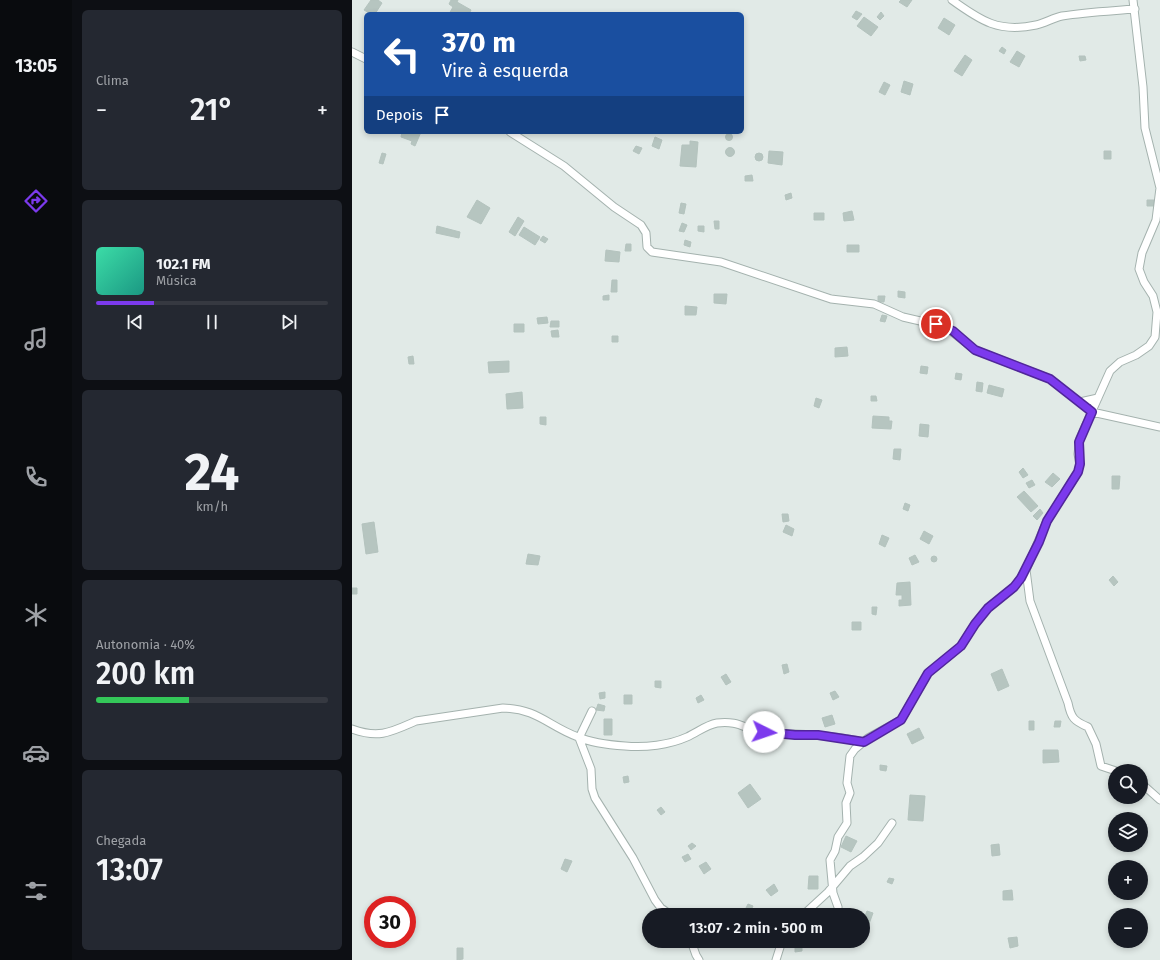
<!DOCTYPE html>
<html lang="pt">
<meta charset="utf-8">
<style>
body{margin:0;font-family:"Fira Sans",sans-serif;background:#242831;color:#f1f3f6;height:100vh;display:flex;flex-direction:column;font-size:15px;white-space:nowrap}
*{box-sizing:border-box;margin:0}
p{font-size:13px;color:#9ea1a6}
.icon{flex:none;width:22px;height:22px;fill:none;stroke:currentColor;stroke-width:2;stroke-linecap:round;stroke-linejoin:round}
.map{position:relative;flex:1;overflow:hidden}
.drawer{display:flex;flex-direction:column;gap:10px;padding:10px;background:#0d0f14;width:280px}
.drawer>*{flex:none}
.top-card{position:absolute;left:12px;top:12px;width:380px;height:122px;border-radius:6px;box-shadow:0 2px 6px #0003;background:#1a4fa0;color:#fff;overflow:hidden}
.controls{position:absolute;left:756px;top:764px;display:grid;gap:8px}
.controls a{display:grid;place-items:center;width:40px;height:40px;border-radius:50%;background:#171b24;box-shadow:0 2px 6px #0003;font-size:20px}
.speed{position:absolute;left:12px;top:896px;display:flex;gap:8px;font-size:20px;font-weight:700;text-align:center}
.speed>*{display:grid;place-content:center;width:52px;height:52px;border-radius:50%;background:#171b24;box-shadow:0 2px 6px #0003;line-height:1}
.speed .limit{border:6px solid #d22;background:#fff;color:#111}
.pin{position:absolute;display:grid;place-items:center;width:34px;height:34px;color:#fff;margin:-17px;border:2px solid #fff;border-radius:50%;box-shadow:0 1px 4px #0007}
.me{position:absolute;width:44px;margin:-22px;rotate:94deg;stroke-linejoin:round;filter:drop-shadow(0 0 3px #0008)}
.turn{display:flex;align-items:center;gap:14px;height:84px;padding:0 12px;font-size:18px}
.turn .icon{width:52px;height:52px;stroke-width:2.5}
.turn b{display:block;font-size:28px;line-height:34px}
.then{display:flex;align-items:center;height:38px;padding:0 12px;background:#0003;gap:8px;font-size:15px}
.big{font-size:30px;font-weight:600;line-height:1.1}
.drawer .widget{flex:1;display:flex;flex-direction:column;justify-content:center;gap:6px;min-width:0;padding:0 14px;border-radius:6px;background:#242831}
.drawer .dial{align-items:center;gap:0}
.dial b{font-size:52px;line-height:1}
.song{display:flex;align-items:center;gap:12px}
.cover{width:48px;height:48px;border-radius:6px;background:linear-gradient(135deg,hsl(160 70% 55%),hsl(170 70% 35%))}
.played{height:4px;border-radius:2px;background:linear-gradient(90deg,#7c3aed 25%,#363941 25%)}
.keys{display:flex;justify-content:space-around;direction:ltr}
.heat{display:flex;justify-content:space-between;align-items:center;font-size:22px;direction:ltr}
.charge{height:6px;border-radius:3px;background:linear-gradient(90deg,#34c759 40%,#363941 0)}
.trip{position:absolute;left:290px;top:908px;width:228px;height:40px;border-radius:20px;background:#171b24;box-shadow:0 2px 6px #0003;font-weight:600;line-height:40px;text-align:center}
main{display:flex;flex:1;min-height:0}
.tab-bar{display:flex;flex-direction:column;width:72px;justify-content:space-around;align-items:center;background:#090b0e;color:#9ea1a6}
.tab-bar .icon{width:28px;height:28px}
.tab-bar .current{color:#7c3aed}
.tab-bar b{font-size:18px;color:#f1f3f6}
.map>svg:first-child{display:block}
.building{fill:#b6c5c0;stroke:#b4c3be}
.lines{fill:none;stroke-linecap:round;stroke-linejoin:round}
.street-casing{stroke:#a4b2ae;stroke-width:9}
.street{stroke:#fff;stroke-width:7}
.route-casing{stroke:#51269a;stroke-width:10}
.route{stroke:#7c3aed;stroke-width:7}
</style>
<main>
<nav class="tab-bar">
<b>13:05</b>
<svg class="icon current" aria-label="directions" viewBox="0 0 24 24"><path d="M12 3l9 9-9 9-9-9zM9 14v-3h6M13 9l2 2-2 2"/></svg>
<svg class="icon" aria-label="music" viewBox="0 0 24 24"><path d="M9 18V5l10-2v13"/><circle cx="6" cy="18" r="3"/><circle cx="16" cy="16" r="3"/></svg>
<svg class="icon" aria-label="phone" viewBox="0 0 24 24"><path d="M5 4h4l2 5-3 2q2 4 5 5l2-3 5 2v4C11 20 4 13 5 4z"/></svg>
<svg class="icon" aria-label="climate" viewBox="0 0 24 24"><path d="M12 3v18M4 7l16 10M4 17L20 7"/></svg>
<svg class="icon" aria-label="car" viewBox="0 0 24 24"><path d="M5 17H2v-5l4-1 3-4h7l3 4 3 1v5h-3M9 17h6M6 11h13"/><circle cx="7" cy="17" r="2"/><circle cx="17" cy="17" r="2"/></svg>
<svg class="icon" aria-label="filters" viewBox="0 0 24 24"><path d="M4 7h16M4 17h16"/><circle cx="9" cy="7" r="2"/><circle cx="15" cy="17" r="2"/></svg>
</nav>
<section class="drawer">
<div class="widget"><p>Clima</p>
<div class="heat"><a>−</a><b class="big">21°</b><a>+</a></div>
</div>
<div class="widget">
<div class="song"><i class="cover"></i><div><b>102.1 FM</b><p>Música</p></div></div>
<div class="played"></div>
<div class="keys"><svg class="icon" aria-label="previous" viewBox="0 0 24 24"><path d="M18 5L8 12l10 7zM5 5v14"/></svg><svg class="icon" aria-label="pause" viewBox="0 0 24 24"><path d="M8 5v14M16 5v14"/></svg><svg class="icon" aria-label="next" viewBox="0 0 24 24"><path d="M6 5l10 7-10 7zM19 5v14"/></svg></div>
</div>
<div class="widget dial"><b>24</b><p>km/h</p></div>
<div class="widget"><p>Autonomia · 40%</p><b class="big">200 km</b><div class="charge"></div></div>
<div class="widget"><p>Chegada</p><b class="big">13:07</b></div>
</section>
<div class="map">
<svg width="808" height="960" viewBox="0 0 808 960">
<rect width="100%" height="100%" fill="#e1eae7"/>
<path class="building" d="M19,0H26L30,3L23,14H19L12,10Z
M99,0H106L105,2L119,10L117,14H97L101,7L97,4Z
M549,0H560L555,7L547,2Z
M504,11L510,14L505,20L500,17Z
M529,12L532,16L528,20L525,17Z
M512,17L526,27L519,36L505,26Z
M592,18L603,25L597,35L586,28Z
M650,47L654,50L652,54L647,51Z
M665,51L673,56L667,67L658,62Z
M613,55L620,60L610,76L602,71Z
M727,56H733L734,60L728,61Z
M552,81L561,84L558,95L549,92Z
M532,82L538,85L533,95L527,92Z
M50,132H69L63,146L59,144L60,141L49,137Z
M373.5 137a3.5 3.5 0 1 1 7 0a3.5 3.5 0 1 1-7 0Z
M303,137L310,140L307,149L300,146Z
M338,141L346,142L344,167L328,166L330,145H338Z
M284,146L290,148L287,154L281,151Z
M373.5 152a4.5 4.5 0 1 1 9 0a4.5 4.5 0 1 1-9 0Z
M417,151L431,152L430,165L416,163Z
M752,151H759V159H752Z
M30,153L34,154L31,164L27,163Z
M403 157a4 4 0 1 1 8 0a4 4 0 1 1-8 0Z
M400,175L401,181H393V176Z
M439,193L440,198L434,200L433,195Z
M125,200L138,208L129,224L115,217Z
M795,200H802V206H795Z
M329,203L334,204L332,214L327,213Z
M500,211L502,220L492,221L491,213Z
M462,213H472V220H462Z
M166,217L172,221L163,236L157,232Z
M362,221H367V229H363Z
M330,223L335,225L332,232L327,231Z
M85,226L108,232L107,238L84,233Z
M346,226H352V232L346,231Z
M172,227L188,237L183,245L167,235Z
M191,236L196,239L193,243L188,240Z
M333,240L339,242L338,247L332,245Z
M274,244H279V251H273Z
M495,245H507V252H495Z
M254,250L268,252L267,262L253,261Z
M260,280H265V292H259Z
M546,291L553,292V298L546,297Z
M362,294H375L374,304L362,303Z
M257,295V300H251V296Z
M526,296H533L532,302H526Z
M333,306L345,307L344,315H333Z
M530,315L535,316L533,322L528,321Z
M195,317L196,323L186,324L185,318Z
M199,321H207V327H198Z
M162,324H172V332H162Z
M206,330L207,337H200L199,331Z
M260,336H266V342H260Z
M495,347L496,356L483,357V348Z
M61,356L62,364H57L56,357Z
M157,361V372L137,373L136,362Z
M569,366L576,367L575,374L568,373Z
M604,373L610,374L609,380L603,379Z
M625,382L631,383L630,392L624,391Z
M637,385L652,389L650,397L635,393Z
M170,392L171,408L155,409L154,394Z
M519,396H524L525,401H519Z
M464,398L470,400L467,408L462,406Z
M521,416L537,417V421H540L539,429L520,428Z
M188,417H194V425L188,424Z
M568,424L577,425L576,437L567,436Z
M542,449H549L548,460L541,459Z
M671,468L676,475L671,478L667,472Z
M701,473L708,479L700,487L693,482Z
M760,476H768L767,489H760Z
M680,480L683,485L677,488L674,483Z
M672,491L686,506L679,512L665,497Z
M553,503L558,505L556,511L551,509Z
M688,509L691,513L685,520L681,516Z
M430,514H436L437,521L431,522Z
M22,522L26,552L14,554L10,524Z
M434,525L442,529L440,536L431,532Z
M572,531L581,536L577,544L568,539Z
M530,535L537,538L533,547L527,544Z
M176,554L188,556L186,565L174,564Z
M563,555L567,562L560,565L557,558Z
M579 559a3 3 0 1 1 6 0a3 3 0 1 1-6 0Z
M761,576L766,582L762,586L757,580Z
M558,582L559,605L547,606V600H550V595H544L545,583Z
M0,588H5V594H0Z
M520,607H525L524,615L520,614Z
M500,622H509V630H500Z
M435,664L437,672L432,674L430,665Z
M650,669L657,686L646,691L639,674Z
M374,674L379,682L374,685L369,677Z
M303,681H309V688L303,687Z
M483,691L487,697L481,700L478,693Z
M253,692V698L248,699L247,693Z
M272,695H280V704H272Z
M349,695L352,700L346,703L344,698Z
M246,704L253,706L252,711L244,710Z
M480,715L483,724L473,727L470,718Z
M252,719H260V735H252Z
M677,721H682V730H677Z
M703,721H709L708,727H702Z
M567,728L572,738L560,744L555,734Z
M691,750H706L707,762L691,763Z
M528,765L535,766L534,771L528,770Z
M276,776L277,782L272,783L271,777Z
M398,784L409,799L396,808L386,793Z
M558,795L573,796L571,821L556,820Z
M309,807L313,812L309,815L305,810Z
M494,836L505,841L499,852L489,847Z
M340,843L344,846L339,850L336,846Z
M647,844L648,855L640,856L639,845Z
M336,854L339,859L333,862L330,857Z
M213,859L220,861L215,872L209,869Z
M354,862L359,869L352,874L347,866Z
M457,876H466V889H456Z
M537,878L542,879L540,884L535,882Z
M422,884L426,891L419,896L414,890Z
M660,890L661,900H651V891Z
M396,904L401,906L398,912L393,910Z
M515,911L521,913L517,924L511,921Z
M665,937L666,946L658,948L656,938Z
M443,941H450V951L443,952Z
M105,948H111V959L105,960Z"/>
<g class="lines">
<g class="street-casing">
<path id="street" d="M600,0C629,21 647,33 684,25C693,23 701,18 710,16C734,12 759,11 783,9
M781,0L791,87L793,128L808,188
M0,52L14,59
M158,132L212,166L262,207L289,225L294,233L295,247L300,252L369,262L479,299L522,304L551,317L594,327L623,350L698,379L740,412L808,427
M728,402L746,398
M674,570L678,601L716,703C719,718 722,721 736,727L744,744L749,766L764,771
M240,711L227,738L239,769L240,789L243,798L281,858L303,900L309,908L319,915
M0,729C27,739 39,732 64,721L151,708C186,709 196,726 226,737C240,743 258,745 273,746C293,748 317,745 335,737C346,732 354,725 365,723C387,720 394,730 412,732C446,735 479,734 512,742
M789,783L808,800
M486,907L481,893L478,860L483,851L486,837L495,823L494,803L498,793L495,783L498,756L503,749L516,738L549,720L576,673L609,646L623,624L636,608L662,587L674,570L695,521L726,472L728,464L726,454L728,438L758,371L768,362L784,355L797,346L803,337L805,312L801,296L792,282L787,269L790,253L804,220L808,188
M451,915L476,892L498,866L511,857L526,843L540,823
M339,941L344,955L347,960
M424,960L430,941"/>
</g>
<use href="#street" class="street"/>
</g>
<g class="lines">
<g class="route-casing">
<path id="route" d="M412,732L443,735H466L512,742L549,720L576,673L609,646L623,624L636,608L662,587L669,578L687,542L695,521L726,472L728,464L727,442L740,412L698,379L623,350L601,331L584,324"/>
</g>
<use href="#route" class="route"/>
</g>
</svg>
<div class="controls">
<a><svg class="icon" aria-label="search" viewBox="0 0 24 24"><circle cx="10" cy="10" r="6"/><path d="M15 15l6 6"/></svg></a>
<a><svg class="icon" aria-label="layers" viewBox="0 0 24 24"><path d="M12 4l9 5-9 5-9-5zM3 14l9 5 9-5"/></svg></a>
<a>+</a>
<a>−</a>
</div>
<div class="speed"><div class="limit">30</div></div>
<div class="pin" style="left:584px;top:324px;background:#d93025"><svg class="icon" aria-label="arrive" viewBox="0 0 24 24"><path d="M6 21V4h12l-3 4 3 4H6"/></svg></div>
<svg class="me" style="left:412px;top:732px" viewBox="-20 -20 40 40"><circle r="19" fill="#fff"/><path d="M0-13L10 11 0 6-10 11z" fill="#7c3aed"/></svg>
<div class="trip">13:07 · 2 min · 500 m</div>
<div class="top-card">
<div class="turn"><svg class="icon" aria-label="left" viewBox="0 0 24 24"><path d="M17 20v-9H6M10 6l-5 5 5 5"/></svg><div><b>370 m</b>Vire à esquerda</div></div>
<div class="then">Depois<svg class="icon" aria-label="arrive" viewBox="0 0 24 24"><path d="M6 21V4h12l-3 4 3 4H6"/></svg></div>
</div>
</div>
</main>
